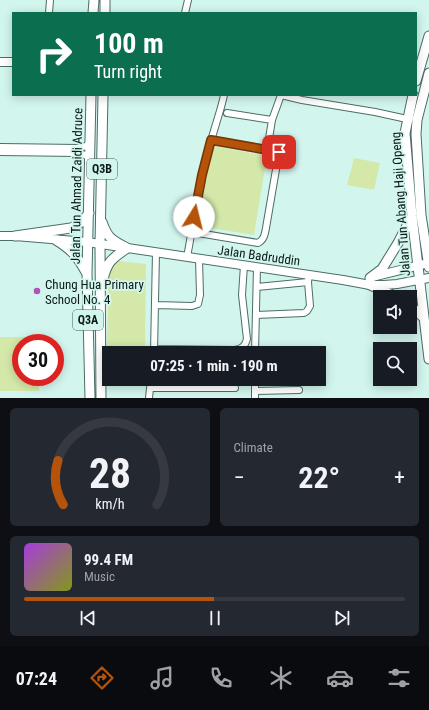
<!DOCTYPE html>
<meta charset="utf-8">
<style>
body{margin:0;font-family:"Roboto Condensed",sans-serif;background:#242831;color:#f1f3f6;height:100vh;display:flex;flex-direction:column;font-size:15px;white-space:nowrap}
*{box-sizing:border-box;margin:0}
p{font-size:13px;color:#9ea1a6}
.icon{flex:none;width:22px;height:22px;fill:none;stroke:currentColor;stroke-width:2;stroke-linecap:round;stroke-linejoin:round}
.map{position:relative;height:398px;overflow:hidden}
.side{display:flex;flex-direction:column;gap:10px;padding:10px;background:#0d0f14;flex:1}
.side>*{flex:none}
.hud{position:absolute;left:12px;top:12px;width:405px;height:84px;border-radius:0px;box-shadow:0 2px 10px #0003;background:#0b6e4f;color:#fff;overflow:hidden}
.buttons{position:absolute;left:373px;top:290px;display:grid;gap:8px}
.buttons a{display:grid;place-items:center;width:44px;height:44px;border-radius:0px;background:#171b24;box-shadow:0 2px 10px #0003;font-size:20px}
.speed{position:absolute;left:12px;top:334px;display:flex;gap:8px;font-size:20px;font-weight:700;text-align:center}
.speed>*{display:grid;place-content:center;width:52px;height:52px;border-radius:50%;background:#171b24;box-shadow:0 2px 10px #0003;line-height:1}
.speed .limit{border:6px solid #d22;background:#fff;color:#111}
.pin{position:absolute;display:grid;place-items:center;width:34px;height:34px;color:#fff;margin:-17px;border-radius:8px;box-shadow:0 2px 6px #0006}
.me{position:absolute;width:44px;margin:-22px;rotate:9deg;stroke-linejoin:round;filter:drop-shadow(0 0 3px #0008)}
.turn{display:flex;align-items:center;gap:14px;height:84px;padding:0 16px;font-size:18px}
.turn .icon{width:52px;height:52px;stroke-width:2.5}
.turn b{display:block;font-size:28px;line-height:34px}
.big{font-size:30px;font-weight:700;line-height:1.1}
.side .widget{flex:1;display:flex;flex-direction:column;justify-content:center;gap:6px;min-width:0;padding:0 14px;border-radius:6px;background:#242831}
.side .dial{align-items:center;gap:0}
.dial svg{height:104px;overflow:visible;fill:none;stroke:#363941;stroke-width:7;stroke-linecap:round;text-anchor:middle}
.dial text{fill:#f1f3f6;stroke:none}
.song{display:flex;align-items:center;gap:12px}
.cover{width:48px;height:48px;border-radius:6px;background:linear-gradient(135deg,hsl(280 70% 55%),hsl(70 70% 35%))}
.played{height:4px;border-radius:2px;background:linear-gradient(90deg,#b45309 50%,#363941 50%)}
.keys{display:flex;justify-content:space-around;direction:ltr}
.heat{display:flex;justify-content:space-between;align-items:center;font-size:22px;direction:ltr}
.side .tiles{flex:1;display:grid;gap:10px;grid-template-columns:1fr 1fr}
.widget:last-child{grid-column:span 2}
.trip{position:absolute;left:102px;top:346px;width:224px;height:40px;border-radius:0px;background:#171b24;box-shadow:0 2px 10px #0003;font-weight:700;line-height:40px;text-align:center}
.tab-bar{display:flex;height:64px;justify-content:space-around;align-items:center;background:#090b0e;color:#9ea1a6}
.tab-bar .icon{width:28px;height:28px}
.tab-bar .on{color:#b45309}
.tab-bar b{font-size:18px;color:#f1f3f6}
.map>svg:first-child{display:block}
.green{fill:#d4e9a9}
.lines{fill:none;stroke-linecap:round;stroke-linejoin:round}
.street-casing{stroke:#4d6d66;stroke-width:8}
.secondary-casing{stroke:#4d6d66;stroke-width:10}
.primary-casing{stroke:#4d6d66;stroke-width:11}
.street{stroke:#fff;stroke-width:6}
.secondary{stroke:#fff;stroke-width:8}
.primary{stroke:#fff;stroke-width:9}
.route-casing{stroke:#753606;stroke-width:10}
.route{stroke:#b45309;stroke-width:7}
.poi-dot{fill:#b551b8;stroke:#d2f6ee;stroke-width:1.5}
.labels{text-anchor:middle;stroke-width:3.5;stroke-linejoin:round;paint-order:stroke}
.shield{fill:#d2f6ee;stroke:#475b58;stroke-width:1}
.shield-label{font-size:12px;font-weight:bold;fill:#0c1917}
.street-label{font-size:13px;fill:#0c1917;stroke:#d2f6ee}
.poi-label{font-size:13px;fill:#0c1917;stroke:#d2f6ee;text-anchor:start}
</style>
<div class="map">
<svg width="429" height="398" viewBox="0 0 429 398">
<rect width="100%" height="100%" fill="#d2f6ee"/>
<path class="green" d="M212,146L267,156L254,235L198,226Z
M354,158L380,163L374,190L347,185Z
M119,261L146,264L145,353H109V373H106L109,270L113,264Z
M0,337H40V343H21V377H39V391H0Z"/>
<g class="lines">
<g class="street-casing">
<path id="street" d="M49,13L50,0
M185,13L188,0
M281,95L302,100L375,112L407,119
M227,113L272,120
M0,147L79,148L86,146L90,142
M267,151L272,120L281,95
M0,152L78,153L85,155L90,159
M192,232L258,243C264,240 265,234 266,228L279,152L211,140
M187,257C193,226 197,194 205,163C208,150 212,137 216,124C219,114 222,105 224,95
M257,287L308,282
M155,305L192,306L198,304L200,295L199,259
M256,315L304,313L307,311L310,306L308,282L309,275
M154,349L235,350C243,348 245,346 247,339L242,295L244,265
M154,353L156,252
M255,353L257,267
M150,388H235
M255,391L299,390
M149,398L151,379
M255,398V379"/>
</g>
<g class="secondary-casing">
<path id="secondary" d="M0,62H13
M0,236H15L87,242L343,280L370,285H384L397,284L429,278
M372,277L429,263"/>
</g>
<g class="primary-casing">
<path id="primary" d="M93,13L94,0
M105,13V0
M429,73L417,120L416,134L421,215L429,267
M416,81L429,36
M413,95L405,133L412,216L429,359
M102,222C108,239 112,240 127,248C112,259 108,260 103,279
M15,236L71,228C81,224 83,221 89,213
M56,240C72,250 77,256 86,272
M370,278L382,269L398,243L412,216
M370,285L397,297
M410,305L424,318
M90,398L87,274L91,95
M101,398L100,244L103,95"/>
</g>
<use href="#street" class="street"/>
<use href="#secondary" class="secondary"/>
<use href="#primary" class="primary"/>
</g>
<g class="lines">
<g class="route-casing">
<path id="route" d="M194,217L202,175L211,140L279,152"/>
</g>
<use href="#route" class="route"/>
</g>
<circle class="poi-dot" cx="37" cy="291" r="4"/>
<g class="labels">
<g class="shield">
<rect x="87" y="159" width="30" height="20" rx="3"/>
<rect x="73" y="310" width="30" height="20" rx="3"/>
</g>
<g class="shield-label">
<text x="102" y="173">Q3B</text>
<text x="88" y="324">Q3A</text>
</g>
<g class="street-label">
<text transform="translate(76 186) rotate(-89)" y="5">Jalan Tun Ahmad Zaidi Adruce</text>
<text transform="translate(400 204) rotate(-94)" y="5">Jalan Tun Abang Haji Openg</text>
<text transform="translate(259 255) rotate(8)" y="5">Jalan Badruddin</text>
</g>
<g class="poi-label">
<text x="45" y="289">Chung Hua Primary<tspan x="45" dy="15">School No. 4</tspan></text>
</g>
</g>
</svg>
<div class="buttons">
<a><svg class="icon" aria-label="sound" viewBox="0 0 24 24"><path d="M4 9h4l5-4v14l-5-4H4zM17 9q2 3 0 6"/></svg></a>
<a><svg class="icon" aria-label="search" viewBox="0 0 24 24"><circle cx="10" cy="10" r="6"/><path d="M15 15l6 6"/></svg></a>
</div>
<div class="speed"><div class="limit">30</div></div>
<div class="pin" style="left:279px;top:152px;background:#d93025"><svg class="icon" aria-label="arrive" viewBox="0 0 24 24"><path d="M6 21V4h12l-3 4 3 4H6"/></svg></div>
<svg class="me" style="left:194px;top:217px" viewBox="-20 -20 40 40"><circle r="19" fill="#fff"/><path d="M0-13L10 11 0 6-10 11z" fill="#b45309"/></svg>
<div class="trip">07:25 · 1 min · 190 m</div>
<div class="hud">
<div class="turn"><svg class="icon" aria-label="right" viewBox="0 0 24 24"><path d="M7 20v-9h11M14 6l5 5-5 5"/></svg><div><b>100 m</b>Turn right</div></div>
</div>
</div>
<section class="side">
<div class="tiles">
<div class="widget dial"><svg viewBox="0 0 100 80">
<path d="M14 69A42 42 0 1 1 86 69"/>
<path d="M14 69A42 42 0 0 1 10 35" stroke="#b45309"/>
<text x="50" y="56" font-size="32" font-weight="700">28</text>
<text x="50" y="72" font-size="11">km/h</text>
</svg></div>
<div class="widget"><p>Climate</p>
<div class="heat"><a>−</a><b class="big">22°</b><a>+</a></div>
</div>
<div class="widget">
<div class="song"><i class="cover"></i><div><b>99.4 FM</b><p>Music</p></div></div>
<div class="played"></div>
<div class="keys"><svg class="icon" aria-label="previous" viewBox="0 0 24 24"><path d="M18 5L8 12l10 7zM5 5v14"/></svg><svg class="icon" aria-label="pause" viewBox="0 0 24 24"><path d="M8 5v14M16 5v14"/></svg><svg class="icon" aria-label="next" viewBox="0 0 24 24"><path d="M6 5l10 7-10 7zM19 5v14"/></svg></div>
</div>
</div>
</section>
<nav class="tab-bar">
<b>07:24</b>
<svg class="icon on" aria-label="directions" viewBox="0 0 24 24"><path d="M12 3l9 9-9 9-9-9zM9 14v-3h6M13 9l2 2-2 2"/></svg>
<svg class="icon" aria-label="music" viewBox="0 0 24 24"><path d="M9 18V5l10-2v13"/><circle cx="6" cy="18" r="3"/><circle cx="16" cy="16" r="3"/></svg>
<svg class="icon" aria-label="phone" viewBox="0 0 24 24"><path d="M5 4h4l2 5-3 2q2 4 5 5l2-3 5 2v4C11 20 4 13 5 4z"/></svg>
<svg class="icon" aria-label="climate" viewBox="0 0 24 24"><path d="M12 3v18M4 7l16 10M4 17L20 7"/></svg>
<svg class="icon" aria-label="car" viewBox="0 0 24 24"><path d="M5 17H2v-5l4-1 3-4h7l3 4 3 1v5h-3M9 17h6M6 11h13"/><circle cx="7" cy="17" r="2"/><circle cx="17" cy="17" r="2"/></svg>
<svg class="icon" aria-label="filters" viewBox="0 0 24 24"><path d="M4 7h16M4 17h16"/><circle cx="9" cy="7" r="2"/><circle cx="15" cy="17" r="2"/></svg>
</nav>
